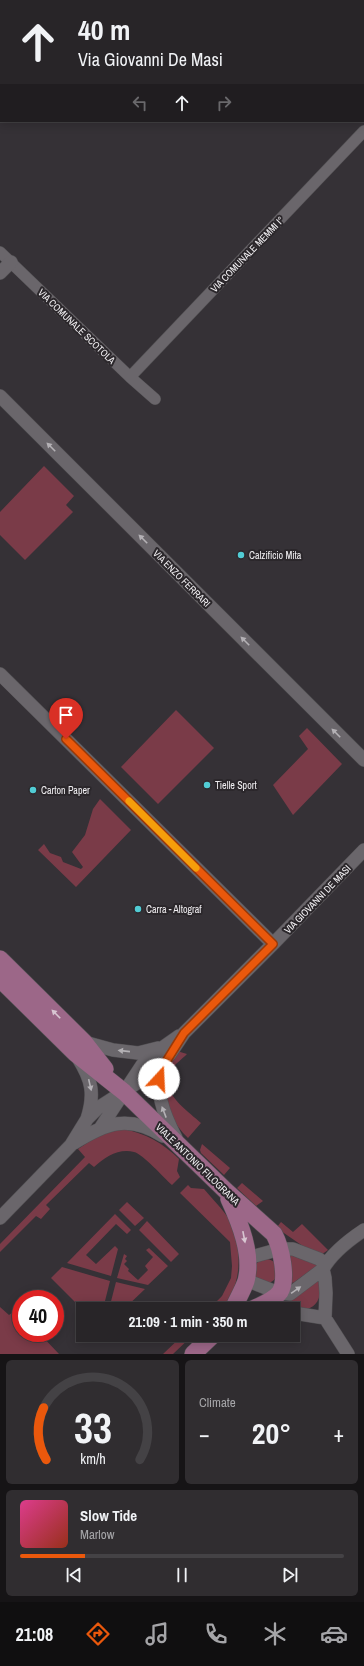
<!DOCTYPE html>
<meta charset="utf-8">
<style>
body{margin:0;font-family:"Archivo Narrow",sans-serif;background:#302d30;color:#f1f3f6;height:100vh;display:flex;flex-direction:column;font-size:15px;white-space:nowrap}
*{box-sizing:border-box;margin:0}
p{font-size:13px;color:#a5a5a8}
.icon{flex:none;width:22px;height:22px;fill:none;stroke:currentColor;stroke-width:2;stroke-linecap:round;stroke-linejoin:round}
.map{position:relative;height:1354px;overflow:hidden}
.sheet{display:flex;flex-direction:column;gap:6px;padding:6px;background:#161416;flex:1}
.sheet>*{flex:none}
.banner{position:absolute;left:0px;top:0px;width:364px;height:122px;box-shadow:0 2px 10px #0003,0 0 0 1px #444245;background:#282528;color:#f1f3f6;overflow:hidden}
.speed{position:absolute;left:12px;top:1290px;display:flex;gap:8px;font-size:20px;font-weight:700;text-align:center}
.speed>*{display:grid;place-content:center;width:52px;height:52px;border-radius:50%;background:#282528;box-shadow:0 2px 10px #0003,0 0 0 1px #444245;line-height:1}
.speed .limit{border:6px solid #d22;background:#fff;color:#111}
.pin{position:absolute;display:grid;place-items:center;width:34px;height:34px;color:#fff;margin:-41px -17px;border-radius:50% 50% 50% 0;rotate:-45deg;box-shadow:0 0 4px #0007}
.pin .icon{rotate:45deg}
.me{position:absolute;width:44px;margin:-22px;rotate:20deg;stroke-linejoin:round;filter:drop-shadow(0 0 3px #0008)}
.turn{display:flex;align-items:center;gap:14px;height:84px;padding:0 12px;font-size:18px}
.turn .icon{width:52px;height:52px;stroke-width:2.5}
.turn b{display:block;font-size:28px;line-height:34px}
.lanes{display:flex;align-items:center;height:38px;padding:0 12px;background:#0003;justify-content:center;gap:20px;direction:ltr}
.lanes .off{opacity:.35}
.big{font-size:30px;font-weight:800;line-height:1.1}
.sheet .widget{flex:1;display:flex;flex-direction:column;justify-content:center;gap:6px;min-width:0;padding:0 14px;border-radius:6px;background:#302d30}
.sheet .dial{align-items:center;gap:0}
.dial svg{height:104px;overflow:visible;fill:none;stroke:#444245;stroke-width:7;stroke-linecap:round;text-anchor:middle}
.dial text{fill:#f1f3f6;stroke:none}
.song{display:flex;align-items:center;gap:12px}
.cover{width:48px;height:48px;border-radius:6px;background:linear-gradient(135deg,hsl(330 70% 55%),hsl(10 70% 35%))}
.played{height:4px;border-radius:2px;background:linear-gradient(90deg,#ea580c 20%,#444245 20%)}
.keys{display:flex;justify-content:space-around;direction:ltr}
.heat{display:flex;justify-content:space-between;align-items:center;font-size:22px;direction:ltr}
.sheet .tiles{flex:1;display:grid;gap:6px;grid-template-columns:1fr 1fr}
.widget:last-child{grid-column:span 2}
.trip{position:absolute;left:76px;top:1302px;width:224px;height:40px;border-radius:0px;background:#282528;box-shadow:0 2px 10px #0003,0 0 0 1px #444245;font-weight:800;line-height:40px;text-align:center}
.tabs{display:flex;height:64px;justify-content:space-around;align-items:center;background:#100f10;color:#a5a5a8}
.tabs .icon{width:28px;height:28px}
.tabs .active{color:#ea580c}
.tabs b{font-size:18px;color:#f1f3f6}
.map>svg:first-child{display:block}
.green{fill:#7a3b48}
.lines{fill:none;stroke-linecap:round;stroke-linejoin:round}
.minor-casing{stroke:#535154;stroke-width:12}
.tertiary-casing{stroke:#535154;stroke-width:14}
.primary-casing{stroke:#535154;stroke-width:18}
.minor{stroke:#6a666b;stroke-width:11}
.tertiary{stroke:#6a666b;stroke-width:13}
.primary{stroke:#9c6788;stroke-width:17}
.oneway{fill:#b4b1b5}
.oneway2{fill:#d8c6d2}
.route-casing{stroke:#983908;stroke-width:10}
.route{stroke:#ea580c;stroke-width:7}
.slow{stroke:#f59e0b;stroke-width:7}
.poi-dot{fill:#51ccd4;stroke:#2b272b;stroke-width:1.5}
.labels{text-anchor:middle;stroke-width:4;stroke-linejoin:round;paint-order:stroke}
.street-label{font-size:10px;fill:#f1eff2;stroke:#2b272b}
.poi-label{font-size:10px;fill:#f1eff2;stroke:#2b272b;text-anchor:start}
</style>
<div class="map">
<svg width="364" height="1354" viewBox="0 0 364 1354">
<rect width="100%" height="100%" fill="#353136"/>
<path class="green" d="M44,466L74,496L66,505L73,512L25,560L0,535V512Z
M176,710L214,748L158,804L121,767Z
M307,728L342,764L293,815L273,785L308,749L299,736Z
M100,799L131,830L76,887L38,850L44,844L50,853L61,857L63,862L81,869L83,867L72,852L85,835L93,809Z
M177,1051L187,1054C182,1059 175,1064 171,1070C158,1092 187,1110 201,1123L188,1138C169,1120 159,1093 168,1067C170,1061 174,1056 177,1051Z
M123,1129C145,1133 163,1143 179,1159L177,1171L180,1177L172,1185C164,1178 143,1154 134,1152C119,1148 105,1157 94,1167L89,1163L46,1205L50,1209L41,1219L36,1216L0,1252V1244L85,1157L78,1149L102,1133Z
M202,1144L230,1168L224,1175L201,1153L200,1150Z
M242,1183L263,1201L256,1206L237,1188Z
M188,1185L191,1188L204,1189C214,1201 228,1214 234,1228C236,1232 237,1238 237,1243C241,1267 238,1292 220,1309H209L222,1296L231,1278L232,1266L230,1242L180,1193Z
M127,1202L144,1218L135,1226L119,1210Z
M115,1214L131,1230L127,1234L116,1224L86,1255L96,1264L115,1246L118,1249L111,1276L67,1263Z
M147,1221L179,1254L171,1262L139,1230Z
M281,1222L293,1232L302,1224L328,1250L321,1255L310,1251L281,1231L277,1227Z
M149,1248L168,1266L148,1285L117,1278L124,1254L127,1256L125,1259L127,1261L124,1264L129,1269L128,1271L138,1280L148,1270L145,1266L153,1257L146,1250Z
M290,1255L318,1265L293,1283L290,1281Z
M254 1271a12 12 0 1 1 24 0a12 12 0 1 1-24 0Z
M62,1267L110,1281L103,1309L83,1310L51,1278Z
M318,1278C321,1282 320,1285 320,1290C320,1310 301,1315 288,1301L297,1296Z
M116,1282L145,1289L124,1309H109Z
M0,1307L9,1315L16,1310L21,1315V1333H39L59,1354H0Z
M183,1335H193L173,1354H163Z"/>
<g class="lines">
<g class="minor-casing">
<path id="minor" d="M59,1L60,0
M0,63L1,62
M0,252L130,377L155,399
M130,377L364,131"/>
</g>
<g class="tertiary-casing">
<path id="tertiary" d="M0,273L11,262
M0,396L364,760
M0,674L273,944
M84,1042L113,1050L138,1053L158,1048
M78,1058C92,1080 95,1094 87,1119
M165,1062C152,1088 164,1115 176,1138
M101,1127L142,1065L152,1055L179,1036
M74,1143C106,1123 128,1114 163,1136
M0,1218L71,1145L87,1119L98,1108L151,1074L170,1054L184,1033L273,944L364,850
M248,1258L280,1249H293L319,1259L326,1264
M323,1269L325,1278L326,1293L325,1318L348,1354
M246,1280L279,1293L290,1294L323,1269C332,1253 349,1240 364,1230
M267,1303L287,1309
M293,1311L300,1314L325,1318"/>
</g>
<g class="primary-casing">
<path id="primary" d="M0,959L84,1042L105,1069
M0,979L75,1053L124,1092L226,1191L274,1234C281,1247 288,1279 280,1292C274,1300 262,1305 253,1309
M229,1199C240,1223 253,1255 246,1281C243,1290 237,1300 233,1309
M193,1354L213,1335"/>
</g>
<use href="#minor" class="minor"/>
<use href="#tertiary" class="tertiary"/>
<use href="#primary" class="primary"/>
</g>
<defs><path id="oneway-solid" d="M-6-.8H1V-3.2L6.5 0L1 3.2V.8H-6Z"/></defs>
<g class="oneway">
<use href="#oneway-solid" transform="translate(51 447) rotate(-135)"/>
<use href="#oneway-solid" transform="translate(143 539) rotate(-135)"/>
<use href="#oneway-solid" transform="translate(245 641) rotate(-135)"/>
<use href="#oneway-solid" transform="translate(336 733) rotate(-135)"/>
<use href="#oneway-solid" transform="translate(124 1051) rotate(-174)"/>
<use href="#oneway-solid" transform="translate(90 1085) rotate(77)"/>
<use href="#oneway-solid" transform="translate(164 1112) rotate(-111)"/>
<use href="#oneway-solid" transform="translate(296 1290) rotate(-35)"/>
</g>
<g class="oneway2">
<use href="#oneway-solid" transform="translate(56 1014) rotate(-135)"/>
<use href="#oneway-solid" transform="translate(244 1237) rotate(79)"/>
</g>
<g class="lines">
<g class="route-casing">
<path id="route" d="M66,739L273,944L184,1033L164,1065L159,1079"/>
</g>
<use href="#route" class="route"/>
<path class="slow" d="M129,801L196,868"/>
</g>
<g class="poi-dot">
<circle cx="241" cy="555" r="4"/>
<circle cx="207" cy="785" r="4"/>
<circle cx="33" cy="790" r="4"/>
<circle cx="138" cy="909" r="4"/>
</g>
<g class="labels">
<g class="street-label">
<text transform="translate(247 254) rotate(-46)" y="4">VIA COMUNALE MEMMI I°</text>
<text transform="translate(77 326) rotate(44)" y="4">VIA COMUNALE SCOTOLA</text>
<text transform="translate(182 578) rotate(45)" y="4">VIA ENZO FERRARI</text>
<text transform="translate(317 899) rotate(-46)" y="4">VIA GIOVANNI DE MASI</text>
<text transform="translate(198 1164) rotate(44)" y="4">VIALE ANTONIO FILOGRANA</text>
</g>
<g class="poi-label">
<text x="249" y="559">Calzificio Mita</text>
<text x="215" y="789">Tielle Sport</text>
<text x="41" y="794">Carton Paper</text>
<text x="146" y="913">Carra - Altograf</text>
</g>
</g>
</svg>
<div class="speed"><div class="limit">40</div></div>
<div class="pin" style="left:66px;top:739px;background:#d93025"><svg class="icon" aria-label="arrive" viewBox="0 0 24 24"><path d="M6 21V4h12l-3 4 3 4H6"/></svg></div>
<svg class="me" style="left:159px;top:1079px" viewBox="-20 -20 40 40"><circle r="19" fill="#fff"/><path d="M0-13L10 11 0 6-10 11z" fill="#ea580c"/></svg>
<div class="trip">21:09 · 1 min · 350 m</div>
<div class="banner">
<div class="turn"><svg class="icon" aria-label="ahead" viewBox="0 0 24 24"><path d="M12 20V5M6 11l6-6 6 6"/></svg><div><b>40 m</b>Via Giovanni De Masi</div></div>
<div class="lanes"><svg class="icon off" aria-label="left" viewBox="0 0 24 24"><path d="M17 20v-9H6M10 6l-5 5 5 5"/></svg><svg class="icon" aria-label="ahead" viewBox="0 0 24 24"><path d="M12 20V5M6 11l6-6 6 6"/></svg><svg class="icon off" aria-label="right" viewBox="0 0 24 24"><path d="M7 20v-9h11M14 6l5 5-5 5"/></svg></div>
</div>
</div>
<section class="sheet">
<div class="tiles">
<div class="widget dial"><svg viewBox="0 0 100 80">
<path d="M14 69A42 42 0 1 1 86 69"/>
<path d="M14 69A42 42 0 0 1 12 29" stroke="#ea580c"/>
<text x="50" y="56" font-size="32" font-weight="700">33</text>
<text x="50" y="72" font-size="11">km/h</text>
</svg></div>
<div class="widget"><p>Climate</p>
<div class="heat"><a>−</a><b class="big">20°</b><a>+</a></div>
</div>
<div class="widget">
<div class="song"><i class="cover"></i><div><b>Slow Tide</b><p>Marlow</p></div></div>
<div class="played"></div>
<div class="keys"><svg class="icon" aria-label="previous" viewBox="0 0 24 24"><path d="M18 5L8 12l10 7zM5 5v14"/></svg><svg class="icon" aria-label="pause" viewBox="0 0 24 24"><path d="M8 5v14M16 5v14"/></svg><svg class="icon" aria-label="next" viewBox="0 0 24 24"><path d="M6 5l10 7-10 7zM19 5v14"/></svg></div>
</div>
</div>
</section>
<nav class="tabs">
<b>21:08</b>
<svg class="icon active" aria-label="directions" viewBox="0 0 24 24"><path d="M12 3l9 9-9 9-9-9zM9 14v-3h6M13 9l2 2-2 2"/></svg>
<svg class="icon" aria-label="music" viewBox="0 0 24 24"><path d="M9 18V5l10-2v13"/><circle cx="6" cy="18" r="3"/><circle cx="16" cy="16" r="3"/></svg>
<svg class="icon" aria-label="phone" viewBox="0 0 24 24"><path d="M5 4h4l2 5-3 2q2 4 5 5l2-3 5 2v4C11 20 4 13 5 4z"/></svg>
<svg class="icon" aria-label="climate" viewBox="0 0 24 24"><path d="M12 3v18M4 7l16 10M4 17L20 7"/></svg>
<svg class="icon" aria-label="car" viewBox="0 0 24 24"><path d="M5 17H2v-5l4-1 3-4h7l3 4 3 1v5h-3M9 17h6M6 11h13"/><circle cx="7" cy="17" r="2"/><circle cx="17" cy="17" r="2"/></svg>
</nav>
